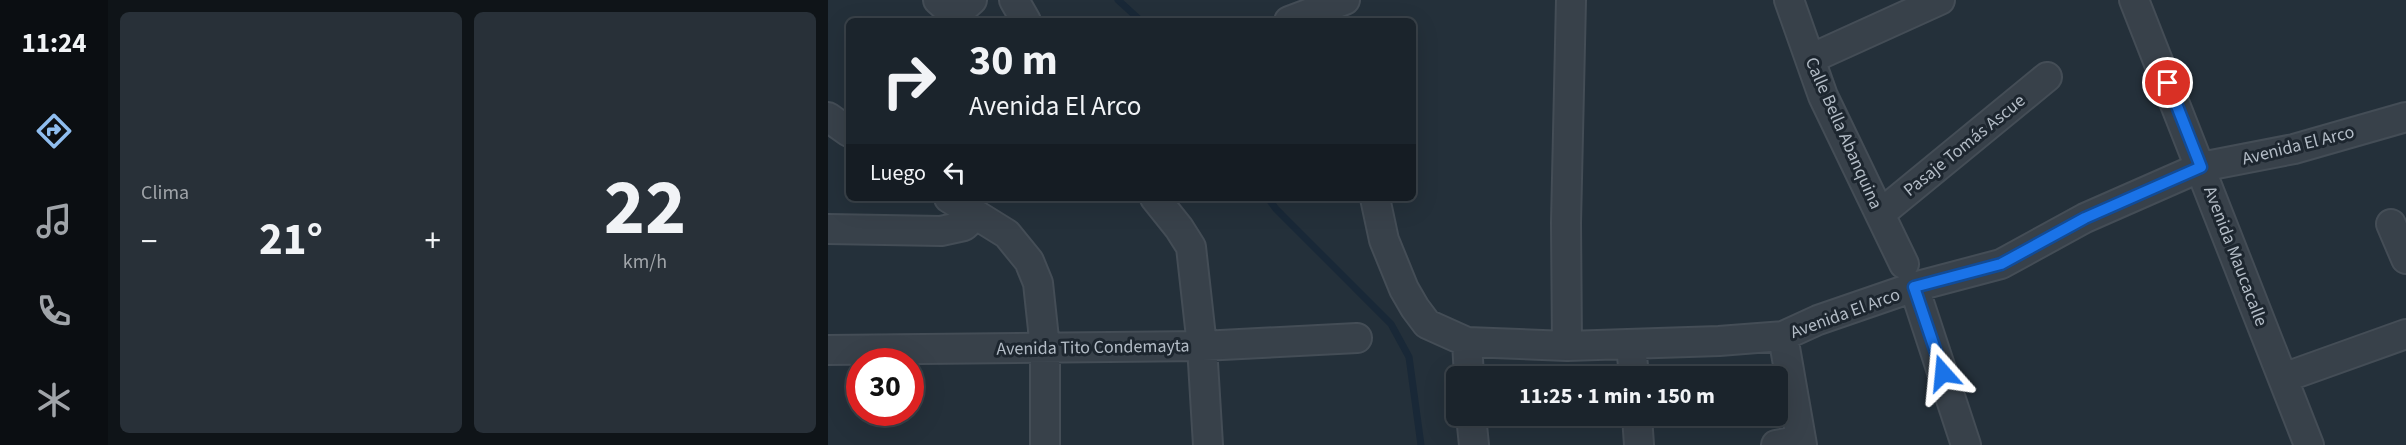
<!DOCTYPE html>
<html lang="es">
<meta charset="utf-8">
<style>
body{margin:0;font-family:"Source Sans 3",sans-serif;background:#283038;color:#f1f3f6;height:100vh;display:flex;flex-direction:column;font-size:22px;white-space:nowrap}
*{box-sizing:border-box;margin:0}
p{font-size:20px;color:#a0a4a9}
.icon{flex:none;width:33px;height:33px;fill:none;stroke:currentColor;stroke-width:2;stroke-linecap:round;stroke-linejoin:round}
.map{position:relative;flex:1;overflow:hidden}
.details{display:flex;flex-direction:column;gap:12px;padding:12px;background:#0f1418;width:720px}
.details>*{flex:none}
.banner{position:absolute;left:18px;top:18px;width:570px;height:183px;border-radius:9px;box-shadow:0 6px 24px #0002,0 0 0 2px #394148;background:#1b242c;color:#f1f3f6;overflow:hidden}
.speed{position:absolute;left:18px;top:348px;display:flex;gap:12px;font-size:30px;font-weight:700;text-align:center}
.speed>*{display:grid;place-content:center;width:78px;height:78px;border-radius:50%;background:#1b242c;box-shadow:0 6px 24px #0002,0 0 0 2px #394148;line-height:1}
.speed .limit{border:9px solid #d22;background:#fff;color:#111}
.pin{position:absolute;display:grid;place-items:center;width:51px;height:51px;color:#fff;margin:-26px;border:3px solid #fff;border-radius:50%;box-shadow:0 2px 6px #0007}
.me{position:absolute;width:66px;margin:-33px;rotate:342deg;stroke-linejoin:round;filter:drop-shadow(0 0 4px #0008)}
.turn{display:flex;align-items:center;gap:21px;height:126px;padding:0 24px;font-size:27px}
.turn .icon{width:78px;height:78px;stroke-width:2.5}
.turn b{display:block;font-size:42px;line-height:51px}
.then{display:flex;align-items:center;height:57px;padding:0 24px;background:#0003;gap:12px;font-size:22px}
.big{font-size:45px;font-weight:700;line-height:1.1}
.details .tile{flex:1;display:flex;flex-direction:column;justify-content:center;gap:9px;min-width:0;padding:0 21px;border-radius:9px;background:#283038}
.details .dial{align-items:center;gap:0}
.dial b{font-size:78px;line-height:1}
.heat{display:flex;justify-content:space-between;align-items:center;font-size:33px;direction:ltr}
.details .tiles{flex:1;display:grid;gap:12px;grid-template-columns:repeat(2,1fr)}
.trip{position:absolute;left:618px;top:366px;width:342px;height:60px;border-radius:9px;background:#1b242c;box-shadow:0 6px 24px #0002,0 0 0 2px #394148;font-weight:700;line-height:60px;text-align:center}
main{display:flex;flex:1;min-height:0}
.tab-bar{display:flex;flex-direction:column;width:108px;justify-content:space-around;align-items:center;background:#0b0e12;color:#a0a4a9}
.tab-bar .icon{width:42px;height:42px}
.tab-bar .current{color:#8fbdef}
.tab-bar b{font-size:27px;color:#f1f3f6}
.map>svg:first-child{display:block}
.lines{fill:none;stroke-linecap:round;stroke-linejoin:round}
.stream{stroke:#192837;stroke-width:7}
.minor-casing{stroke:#444d56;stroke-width:32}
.minor{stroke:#38414a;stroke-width:28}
.route-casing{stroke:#114b97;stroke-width:15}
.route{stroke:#1a73e8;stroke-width:10}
.labels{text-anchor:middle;stroke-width:6;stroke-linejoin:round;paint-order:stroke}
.street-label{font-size:18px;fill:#b3bcc6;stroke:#1d262f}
</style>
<main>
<nav class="tab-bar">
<b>11:24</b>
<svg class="icon current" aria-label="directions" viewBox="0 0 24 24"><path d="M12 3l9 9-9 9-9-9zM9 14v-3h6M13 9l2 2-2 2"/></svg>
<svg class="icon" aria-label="music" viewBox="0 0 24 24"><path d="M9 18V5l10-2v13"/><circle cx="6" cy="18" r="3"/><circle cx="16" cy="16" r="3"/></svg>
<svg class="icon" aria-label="phone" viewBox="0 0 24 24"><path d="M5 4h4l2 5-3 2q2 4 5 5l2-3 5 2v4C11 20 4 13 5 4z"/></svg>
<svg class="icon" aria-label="climate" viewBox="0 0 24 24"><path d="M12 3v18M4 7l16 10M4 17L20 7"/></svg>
</nav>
<section class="details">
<div class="tiles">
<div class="tile"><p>Clima</p>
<div class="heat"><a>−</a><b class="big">21°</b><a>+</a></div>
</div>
<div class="tile dial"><b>22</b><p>km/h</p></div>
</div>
</section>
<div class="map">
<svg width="1578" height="445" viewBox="0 0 1578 445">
<rect width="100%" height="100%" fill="#24303a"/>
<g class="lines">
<path class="stream" d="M290,0L313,21
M440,198L448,209L563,324L581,357L593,445"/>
<g class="minor-casing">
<path id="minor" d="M110,0L127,15L144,0
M186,0L198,21
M961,0L995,96L1076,264
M1306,0L1481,445
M461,21L517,0
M982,59L1112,0
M0,117L21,132
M121,198L179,234L201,261L210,283L217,348V445
M327,198L351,228L363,247L374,346L380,445
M547,198L556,240L576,289L587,308L599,324L639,342L739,346L891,341L955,336L990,320L1086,287L1173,264L1257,218L1373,167L1466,149L1578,117
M1052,214L1219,77
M1563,224L1578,259
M0,229L113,231L136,226L147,216
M1086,287L1138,445
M955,336L974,445
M639,342L641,376
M739,346L738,223L743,0
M803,346L806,376
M0,350L374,346L529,338
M1455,378L1578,334
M643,416L646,445
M809,416L811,445
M948,445L973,440"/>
</g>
<use href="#minor" class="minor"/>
</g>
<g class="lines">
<g class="route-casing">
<path id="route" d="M1115,373L1086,287L1173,264L1257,218L1373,167L1340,83"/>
</g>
<use href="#route" class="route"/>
</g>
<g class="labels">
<g class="street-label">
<text transform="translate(1016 133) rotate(66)" y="6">Calle Bella Abanquina</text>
<text transform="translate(1136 145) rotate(-39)" y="6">Pasaje Tomás Ascue</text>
<text transform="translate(1470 145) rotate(-14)" y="6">Avenida El Arco</text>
<text transform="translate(1408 256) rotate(69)" y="6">Avenida Maucacalle</text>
<text transform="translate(1017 313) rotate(-20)" y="6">Avenida El Arco</text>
<text transform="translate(265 347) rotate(-1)" y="6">Avenida Tito Condemayta</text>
</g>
</g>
</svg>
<div class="speed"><div class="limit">30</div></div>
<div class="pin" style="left:1340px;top:83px;background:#d93025"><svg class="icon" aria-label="arrive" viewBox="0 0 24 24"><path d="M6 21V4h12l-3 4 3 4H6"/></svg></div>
<svg class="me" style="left:1115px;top:373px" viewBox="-20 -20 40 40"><path d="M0-17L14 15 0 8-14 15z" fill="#1a73e8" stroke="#fff" stroke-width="4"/></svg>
<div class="trip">11:25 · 1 min · 150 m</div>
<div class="banner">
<div class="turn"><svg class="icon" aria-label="right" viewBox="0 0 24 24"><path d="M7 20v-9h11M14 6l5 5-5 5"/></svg><div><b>30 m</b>Avenida El Arco</div></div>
<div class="then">Luego<svg class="icon" aria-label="left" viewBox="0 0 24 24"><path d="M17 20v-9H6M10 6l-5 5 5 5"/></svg></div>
</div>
</div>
</main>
